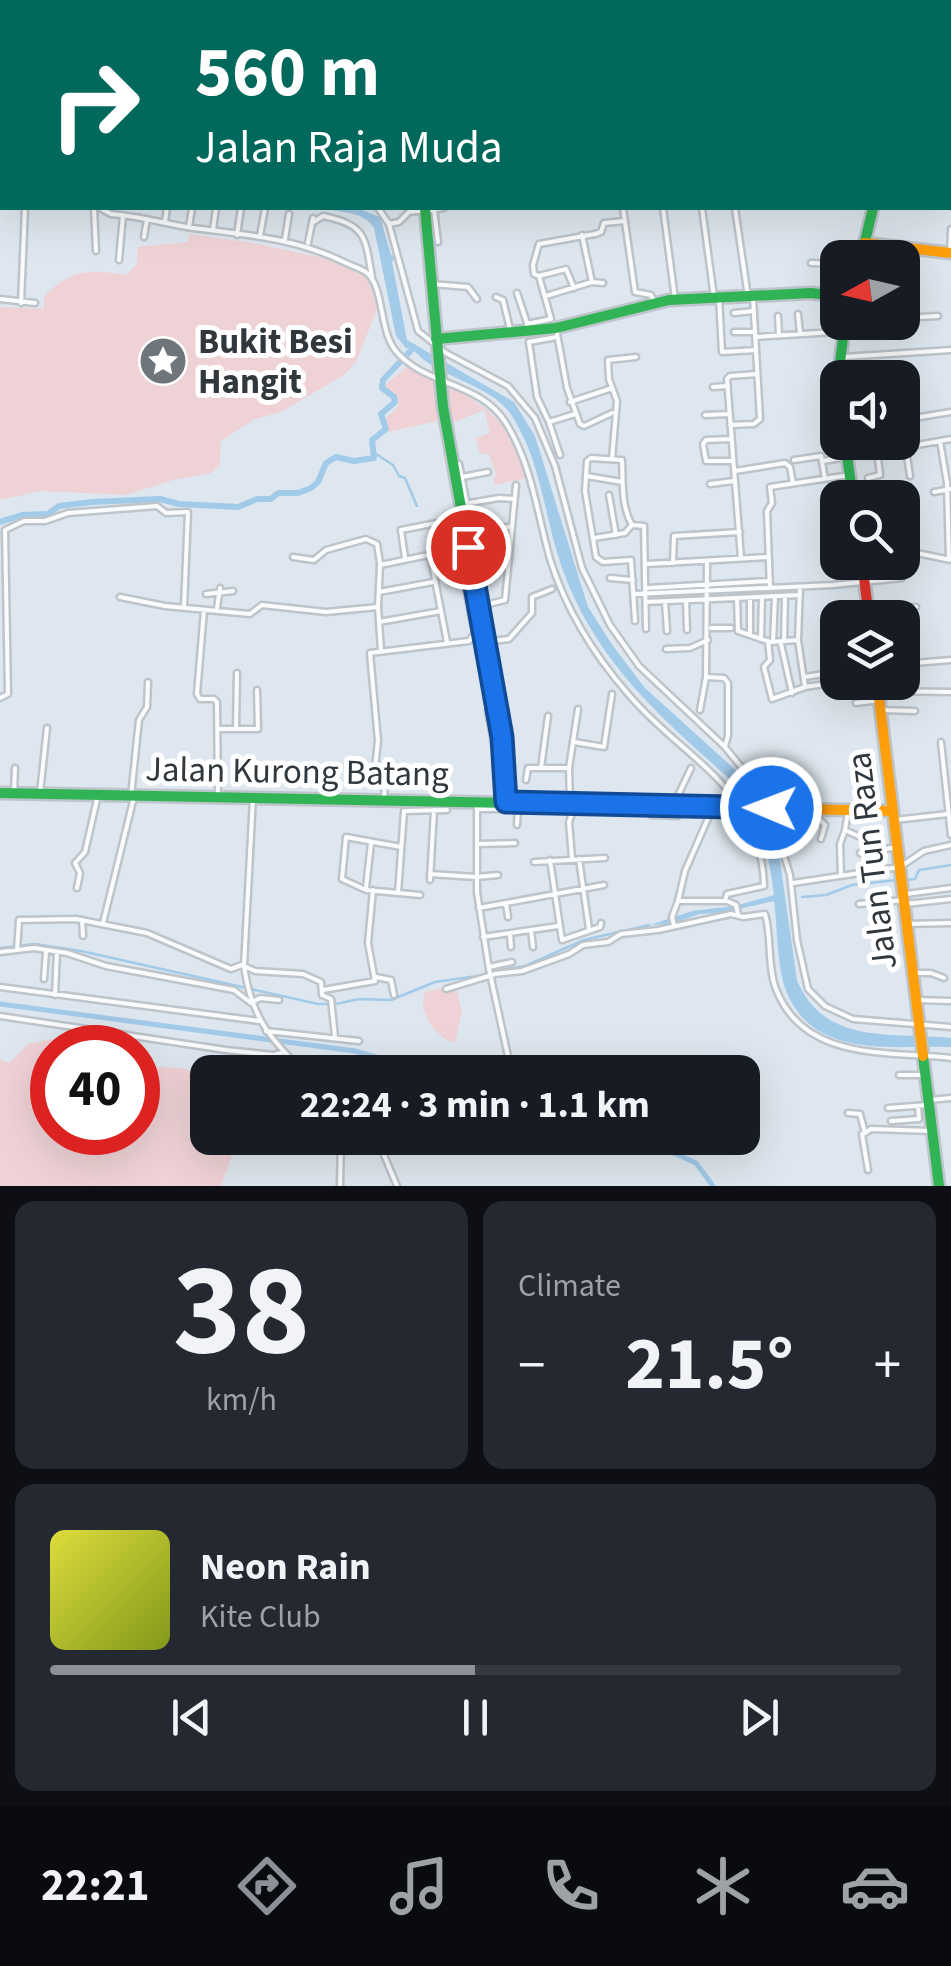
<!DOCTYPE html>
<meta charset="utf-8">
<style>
body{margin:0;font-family:"Source Sans 3",sans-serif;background:#242831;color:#f1f3f6;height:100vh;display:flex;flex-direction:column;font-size:38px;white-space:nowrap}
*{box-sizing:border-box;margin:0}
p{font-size:32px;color:#9ea1a6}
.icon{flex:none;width:55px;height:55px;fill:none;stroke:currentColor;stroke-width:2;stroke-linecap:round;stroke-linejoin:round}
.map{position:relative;height:1186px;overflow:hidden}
.sheet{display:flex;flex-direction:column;gap:15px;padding:15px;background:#0d0f14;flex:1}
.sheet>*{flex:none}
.hud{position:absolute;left:0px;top:0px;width:952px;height:210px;box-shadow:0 10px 40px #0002;background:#00695c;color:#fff;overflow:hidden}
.needle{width:65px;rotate:262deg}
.controls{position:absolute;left:820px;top:240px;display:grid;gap:20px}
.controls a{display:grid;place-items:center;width:100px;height:100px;border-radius:20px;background:#171b24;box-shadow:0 10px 40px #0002;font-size:50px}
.speed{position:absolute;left:30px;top:1025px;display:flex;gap:20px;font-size:50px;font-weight:700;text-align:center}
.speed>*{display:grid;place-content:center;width:130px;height:130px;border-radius:50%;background:#171b24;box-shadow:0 10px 40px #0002;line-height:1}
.speed .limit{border:15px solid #d22;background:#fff;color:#111}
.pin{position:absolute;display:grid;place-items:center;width:85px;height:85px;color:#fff;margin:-42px;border:5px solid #fff;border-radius:50%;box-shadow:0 2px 10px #0007}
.me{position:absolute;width:110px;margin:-55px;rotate:271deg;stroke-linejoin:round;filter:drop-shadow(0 0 8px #0008)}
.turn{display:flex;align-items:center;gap:35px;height:210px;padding:0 30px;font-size:45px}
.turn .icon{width:130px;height:130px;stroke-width:2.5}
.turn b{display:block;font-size:70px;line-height:85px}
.big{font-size:75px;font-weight:700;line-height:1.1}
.sheet .widget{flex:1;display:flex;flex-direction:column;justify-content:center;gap:15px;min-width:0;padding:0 35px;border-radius:20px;background:#242831}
.sheet .dial{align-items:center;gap:0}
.dial b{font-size:130px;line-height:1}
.song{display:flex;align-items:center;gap:30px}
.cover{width:120px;height:120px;border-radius:15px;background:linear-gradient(135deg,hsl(60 70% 55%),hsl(70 70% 35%))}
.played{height:10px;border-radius:5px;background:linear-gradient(90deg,#8c9099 50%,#363941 50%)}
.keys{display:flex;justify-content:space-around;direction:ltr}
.heat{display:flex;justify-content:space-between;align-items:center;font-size:55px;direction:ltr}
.sheet .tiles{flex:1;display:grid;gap:15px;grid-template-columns:1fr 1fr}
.widget:last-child{grid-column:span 2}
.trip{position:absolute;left:190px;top:1055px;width:570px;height:100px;border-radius:20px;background:#171b24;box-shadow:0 10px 40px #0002;font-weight:700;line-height:100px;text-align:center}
.tabs{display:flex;height:160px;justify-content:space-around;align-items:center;background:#090b0e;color:#9ea1a6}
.tabs .icon{width:70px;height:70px}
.tabs .current{color:#8c9099}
.tabs b{font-size:45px;color:#f1f3f6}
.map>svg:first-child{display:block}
.green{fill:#efd2d5}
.water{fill:#a2cae9}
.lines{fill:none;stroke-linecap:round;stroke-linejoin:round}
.stream{stroke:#a2cae9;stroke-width:2.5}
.canal{stroke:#a2cae9;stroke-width:5}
.river{stroke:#a2cae9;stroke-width:6}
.street-casing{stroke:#bdc4ca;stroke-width:9}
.fast-casing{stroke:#bdc4ca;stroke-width:15}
.slow-casing{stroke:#bdc4ca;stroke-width:15}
.jam-casing{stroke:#bdc4ca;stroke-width:15}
.street{stroke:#fafbfd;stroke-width:4}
.fast{stroke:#30b455;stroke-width:10}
.slow{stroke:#ff9f0a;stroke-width:10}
.jam{stroke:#e5322d;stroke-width:10}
.route-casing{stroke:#114b97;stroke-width:25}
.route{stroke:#1a73e8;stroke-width:18}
.labels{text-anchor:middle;stroke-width:10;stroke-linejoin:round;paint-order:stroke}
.poi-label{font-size:35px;font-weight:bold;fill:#31383d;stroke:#fff;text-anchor:start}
.street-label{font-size:35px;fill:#31383d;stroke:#fff}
</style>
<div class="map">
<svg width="951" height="1186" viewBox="0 0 951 1186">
<rect width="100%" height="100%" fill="#dee7ef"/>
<path class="green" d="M189,234L253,243L338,261L366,275L378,307L356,362L344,375L281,412L255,419L221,441L220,465L211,473L173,480L126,495L41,491L0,500V307L44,309V297C70,269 90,269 127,275L137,263L138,247L188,242Z
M407,367L436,380L441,420L388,432L384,420L398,407L399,400L394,392L384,391L385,385Z
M444,384C493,409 511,424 527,478L493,485L496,474L489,454H480L476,438L490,433L484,410L449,424Z
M443,988H456L462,1011L455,1043C436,1038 417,1012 425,992Z
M62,1037L78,1047L52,1048V1132H138V1066L181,1068L207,1076L208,1138H258L237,1142L221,1186H0V1059L9,1063L28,1044Z"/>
<path class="water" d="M323,208H357L380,217L391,255L396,257L392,262L407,340L514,402L535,436L588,607L613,646L645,688L740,774L759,801L779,854L797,980C824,1046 892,1032 951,1038V1047C895,1045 815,1060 787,993C776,965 778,930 774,901L721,913L700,914L670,924L650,925L692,911L735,906L774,895C769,852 759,815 732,781C659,716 596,662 562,568C544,517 542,463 512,416C490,382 436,379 412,348H406L396,336L374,228C364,211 341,213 323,208Z"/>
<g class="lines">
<path class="stream" d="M376,454L393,465L399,476L405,478L417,506
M905,880L915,879L919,870L951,865
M802,897L826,895L852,885L897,880
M0,948L35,944L81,951L318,1004H336L359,999L391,1000L435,982L484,975
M494,971L525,966L584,940L649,925"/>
<path class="canal" d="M0,1004L355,1051L429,1072
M640,1138L696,1163L713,1186"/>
<path class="river" d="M0,79L2,78
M0,522L22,515L48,514L59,506L92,502L160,499L179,504L238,507L257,499H271L278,493H298L311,488L318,482L326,463L336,457L354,461L374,458L372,440L386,429L381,414L395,402L394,397L382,388L383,380L414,347"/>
<g class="street-casing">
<path id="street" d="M179,0H180
M189,0L191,2
M268,0L270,2
M529,0L535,2
M621,0V2
M105,2V0
M215,2L216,0
M545,2L546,0
M0,87H2
M0,112L2,114
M0,124L2,126
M0,134L2,136
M0,169L2,155
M950,206L951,205
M94,208L96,251
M100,208L111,214C139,216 166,224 193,228C248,235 296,238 346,263C352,266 362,269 367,273C384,287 379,329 395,350C424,386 480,381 506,423C532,465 537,513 550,559C566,610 594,655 629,695C683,759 761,786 764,886L727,894L725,901
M378,208L389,224L418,331L446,353L508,386L535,418L555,466L582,568L610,625L639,666L724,746L766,797L790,875L797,940L808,989L825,1006L853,1019L951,1027
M623,208L635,292L651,295L654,301
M663,208L675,299
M702,208L714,297
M735,208L748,297
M434,209L438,242
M165,222L167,208
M312,223L323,216C366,225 365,236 372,277
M389,224L399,222L409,212L444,208
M189,227L192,208
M213,230L216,208
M237,235L241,208
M582,235L592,282
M260,236L265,208
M144,237L147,219
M285,239L289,214
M308,243L313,218
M950,253L951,229
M119,260L123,215
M811,263L838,264
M539,276L534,274L533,265L539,244L595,234L601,232L604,223L625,221
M431,284L468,287L477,299
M517,293L527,323
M546,296L592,282L603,283
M496,297L503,300L511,333
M719,297L722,352L756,350
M0,299L35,303
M21,303L25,208
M734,313L754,311
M798,314L800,333
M778,316L779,335
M902,318L938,316
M527,324L551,319L539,276L566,269L574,288
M556,328L567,388L580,424L584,426L612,413
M734,332H755
M847,332L852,322
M557,337L529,342L537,397L549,422L575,414
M755,337L834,332L839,322
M843,357L951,350
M713,387L728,386
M570,402L612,388
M705,415L729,414
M902,420L951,412
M549,422L560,455
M902,422L910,476
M730,425L754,424L760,419L753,297
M731,439L706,440L703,444L706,461H732
M940,441L947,483L949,560
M906,447L951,439
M612,459L617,401L609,379L608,360L636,357
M794,460L821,456L825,479
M823,461L847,457
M459,464L471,526L477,529L511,527
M735,471L785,463L790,467L793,483
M587,476L622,482
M462,477L488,472
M868,478L880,475L876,442
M710,484L734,481
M934,492L951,489
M609,495L616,535
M464,504L499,498L514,499
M594,538L625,533L632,525
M902,550L946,559
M430,554L447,642
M293,557L314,560L326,550L366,539L377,544L380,563
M741,558L727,379L730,376L757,374
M707,561L706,677L724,678L728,683V736L725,746
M673,563L674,536L740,532
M647,564L767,557
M839,567L859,566
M610,578L633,580
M800,587L798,640L805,687
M647,588L770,581
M770,588L767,511L772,503L770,487L850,475
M379,592L433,582
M483,592L492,641
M206,594L233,591
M634,594L833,585L902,578
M120,597L165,606L250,614L262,605L326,612L378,607
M737,598L738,631L770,642L798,640
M686,600L687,630
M646,602L800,595
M665,602L667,631
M481,606L505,600L516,485
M217,608L220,588
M204,610L197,694L200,699H214L217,702L218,798
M868,611L916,607
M635,621L631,560L603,562L596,557L585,491L587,461L591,458L622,460C623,482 621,506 632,525L644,526L646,629
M379,622L441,611
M711,628H731
M750,633V598
M761,637L762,597
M768,641L770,660L764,667L772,699L805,687L838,682
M784,641L785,596
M485,642L509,639L532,613V597L552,589
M773,642L775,597
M781,644L792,693
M666,649L690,648L708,640
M381,651L378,607L380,565L467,547
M902,664L951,660
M804,677L838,672
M858,688L877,686
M881,691L951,692
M0,698L8,694L5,530L24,521H45L68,513L157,506L166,513L188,512L184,607
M856,703L880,700
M488,710L495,749H503
M700,710L706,677
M881,710L915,711
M218,729H258L257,690
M236,729L237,673
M574,742L604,747L612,694
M941,742L951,835
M541,768L548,716
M526,780L528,768H569
M14,792L15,768
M40,793L47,728
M525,795L570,796
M131,796L139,720L147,707L148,682
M253,798L244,966C251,1016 269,1038 304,1072
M660,800H686
M384,801L385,780L375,768L378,741L370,653L469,641L475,633L452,520L401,530L405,558
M477,803V892L489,969L511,1070
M570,803L569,768L578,709
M674,804L691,768
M713,807L685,871L678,901H727L736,905L738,914
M478,809H518L517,825
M848,812L845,830L858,836L871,833
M818,813V818L825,825L821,839
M651,815L678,816
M894,820L948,814
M477,844L515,843
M401,847L346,837L342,879L366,890L420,895
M860,853L898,847
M572,858L569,822L575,805
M579,859L589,929
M550,860L562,940L600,927L601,923
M534,862L605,858
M430,874L476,877L498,875
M841,876L840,844L845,830
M430,880L434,810
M793,883L900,867L924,851L951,845
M77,888L80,873L75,863L85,852L98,795
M366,888L371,843
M398,893L404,811L447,810
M906,894L951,888
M506,904L508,917
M859,904L904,900
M906,904L951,899
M479,908L604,885
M82,920L83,936
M103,923L134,797
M907,924L951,923
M674,925L672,917L678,901
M531,930L533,947
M510,933L511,947
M483,937L558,926
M17,950L19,920L76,919L147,933L231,969L242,965L255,971L303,974L321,982L322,995L331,999L335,1037
M0,952L34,948L67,953L106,966L234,990L251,1003L260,998L279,1000
M489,967L512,962
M915,973H931L944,978
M376,977L391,980L394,995
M44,979L46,952
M0,987L259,1021
M446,989L495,974L522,971L569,954L583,945L608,942L621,934L658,930L731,914L743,917L765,914C772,937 767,966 776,989C804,1062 889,1051 951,1058
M323,990L375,981L368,943L373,890
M55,995L57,952
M916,1000L951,1001
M0,1016L226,1050L274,1055L284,1052
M266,1031L359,1041
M340,1071L341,1072
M899,1075H924
M928,1100L951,1098
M888,1108L928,1105
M848,1113L860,1114L865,1133L871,1129L932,1131
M891,1121L919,1119L918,1106
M865,1133L862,1134L868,1170
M377,1138L397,1186
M340,1186L341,1138"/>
</g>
<g class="fast-casing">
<path id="fast" d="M157,0V2
M680,0L682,2
M853,0L854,2
M255,2L256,0
M425,208L443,407L502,737L506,802
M861,258L873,208
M436,339L556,328L669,300L811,293L838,296
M838,378L845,322
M845,442L853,498
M0,793L661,806
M923,1056L939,1186"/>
</g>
<g class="slow-casing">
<path id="slow" d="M764,2L768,0
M950,7H951
M864,243L951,253
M877,682L923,1056
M661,806L893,811"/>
</g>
<g class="jam-casing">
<path id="jam" d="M0,1L64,2
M862,562L869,618"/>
</g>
<use href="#street" class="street"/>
<use href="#fast" class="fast"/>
<use href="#slow" class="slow"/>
<use href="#jam" class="jam"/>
</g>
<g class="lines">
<g class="route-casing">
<path id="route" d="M468,547L502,737L506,802L771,808"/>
</g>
<use href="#route" class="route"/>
</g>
<defs>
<g id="sight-disc" transform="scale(2.5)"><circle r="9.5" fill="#6e757b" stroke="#fff"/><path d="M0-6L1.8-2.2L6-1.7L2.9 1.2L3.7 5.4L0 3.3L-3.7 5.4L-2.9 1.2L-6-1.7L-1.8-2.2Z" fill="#fff"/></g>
</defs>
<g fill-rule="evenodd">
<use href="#sight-disc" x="163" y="361"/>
</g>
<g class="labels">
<g class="poi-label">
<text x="198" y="353">Bukit Besi<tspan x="198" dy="40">Hangit</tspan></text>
</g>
<g class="street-label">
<text transform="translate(297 771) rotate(1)" y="12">Jalan Kurong Batang</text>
<text transform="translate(871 861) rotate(-97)" y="12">Jalan Tun Raza</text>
</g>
</g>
</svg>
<div class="controls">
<a><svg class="needle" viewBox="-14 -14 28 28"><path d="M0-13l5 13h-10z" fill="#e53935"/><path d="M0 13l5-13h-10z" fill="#9ea1a6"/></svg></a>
<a><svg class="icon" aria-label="sound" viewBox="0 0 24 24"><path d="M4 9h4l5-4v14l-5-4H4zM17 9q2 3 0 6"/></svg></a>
<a><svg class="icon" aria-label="search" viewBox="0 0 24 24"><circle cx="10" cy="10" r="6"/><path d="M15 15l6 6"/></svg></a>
<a><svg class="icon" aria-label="layers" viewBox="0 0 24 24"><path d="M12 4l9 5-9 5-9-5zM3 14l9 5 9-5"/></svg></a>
</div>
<div class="speed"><div class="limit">40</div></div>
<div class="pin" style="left:468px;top:547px;background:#d93025"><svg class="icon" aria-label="arrive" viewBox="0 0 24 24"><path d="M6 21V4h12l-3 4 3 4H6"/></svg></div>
<svg class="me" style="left:771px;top:808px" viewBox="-20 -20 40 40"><circle r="17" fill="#1a73e8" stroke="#fff" stroke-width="3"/><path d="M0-11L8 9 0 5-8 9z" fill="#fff"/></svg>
<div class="trip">22:24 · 3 min · 1.1 km</div>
<div class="hud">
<div class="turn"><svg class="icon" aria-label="right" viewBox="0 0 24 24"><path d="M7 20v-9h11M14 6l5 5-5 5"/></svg><div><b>560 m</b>Jalan Raja Muda</div></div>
</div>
</div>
<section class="sheet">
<div class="tiles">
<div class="widget dial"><b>38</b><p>km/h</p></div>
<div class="widget"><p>Climate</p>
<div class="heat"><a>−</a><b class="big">21.5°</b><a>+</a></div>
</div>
<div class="widget">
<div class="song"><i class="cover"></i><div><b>Neon Rain</b><p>Kite Club</p></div></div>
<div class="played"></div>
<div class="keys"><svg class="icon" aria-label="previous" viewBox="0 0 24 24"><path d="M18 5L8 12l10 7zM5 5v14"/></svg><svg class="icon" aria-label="pause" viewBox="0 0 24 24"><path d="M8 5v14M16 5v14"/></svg><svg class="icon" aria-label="next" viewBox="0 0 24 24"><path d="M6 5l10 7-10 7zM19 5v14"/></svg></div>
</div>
</div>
</section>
<nav class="tabs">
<b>22:21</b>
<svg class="icon current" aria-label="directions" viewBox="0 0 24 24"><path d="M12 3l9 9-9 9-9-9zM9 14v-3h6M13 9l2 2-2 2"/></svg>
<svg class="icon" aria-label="music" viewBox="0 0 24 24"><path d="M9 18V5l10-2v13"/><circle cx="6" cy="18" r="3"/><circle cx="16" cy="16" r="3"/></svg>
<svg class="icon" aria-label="phone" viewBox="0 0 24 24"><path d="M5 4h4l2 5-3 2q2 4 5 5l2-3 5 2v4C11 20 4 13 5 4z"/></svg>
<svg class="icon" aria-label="climate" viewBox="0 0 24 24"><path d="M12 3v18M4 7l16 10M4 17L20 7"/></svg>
<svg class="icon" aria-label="car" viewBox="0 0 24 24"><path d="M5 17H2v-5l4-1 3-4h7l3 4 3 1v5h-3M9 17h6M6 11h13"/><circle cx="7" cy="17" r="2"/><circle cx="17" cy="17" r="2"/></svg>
</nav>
